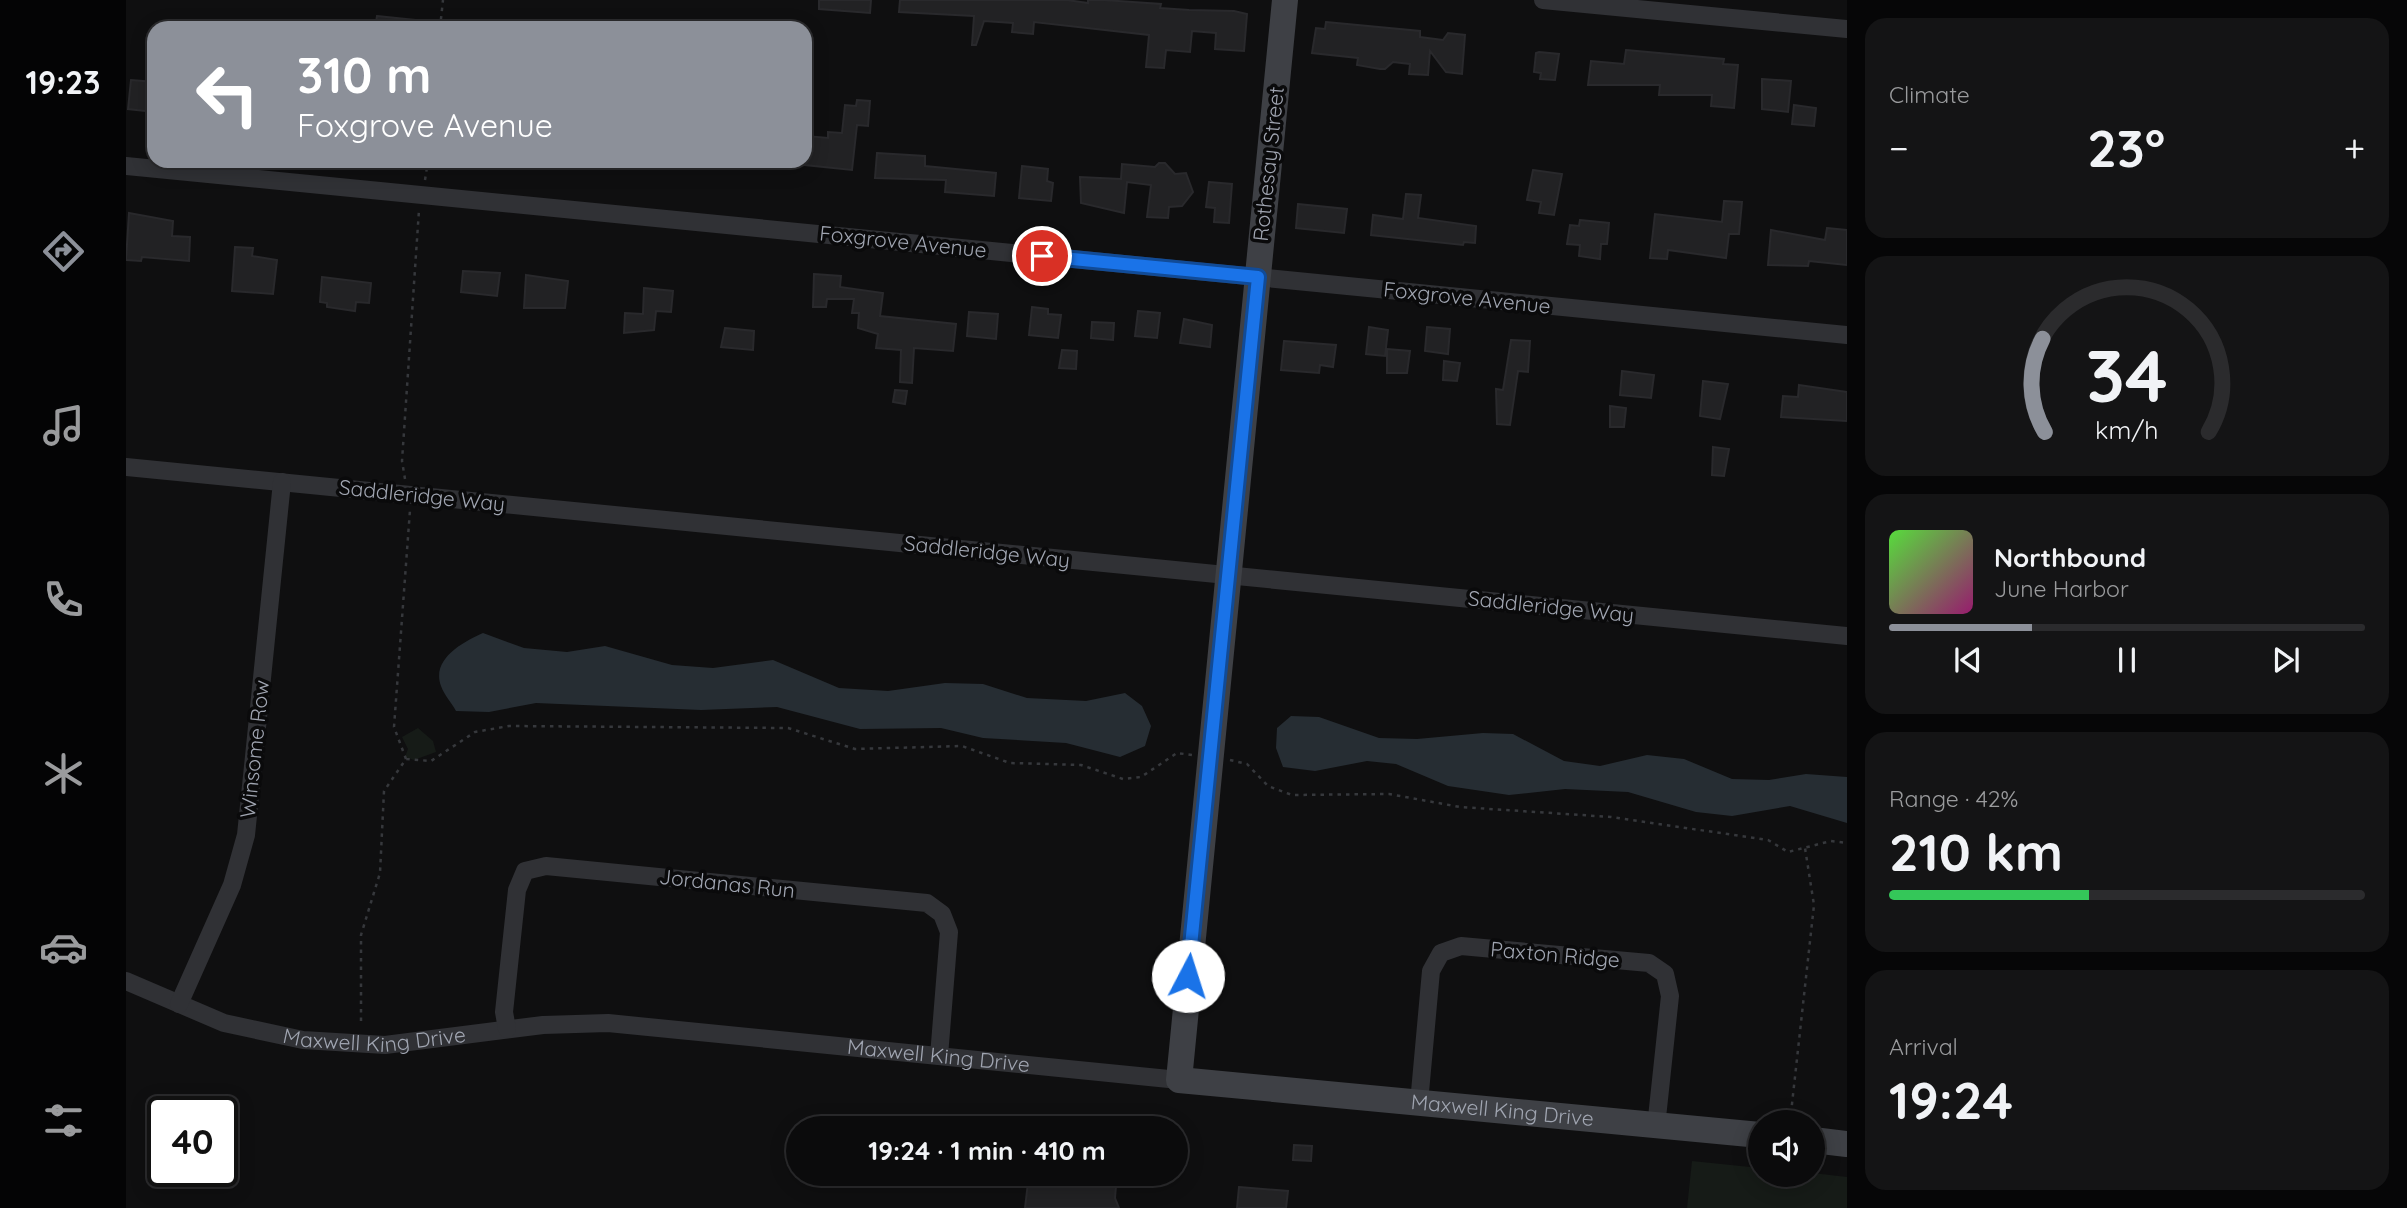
<!DOCTYPE html>
<meta charset="utf-8">
<style>
body{margin:0;font-family:Quicksand,sans-serif;background:#141415;color:#f1f3f6;height:100vh;display:flex;flex-direction:column;font-size:26px;white-space:nowrap}
*{box-sizing:border-box;margin:0}
p{font-size:23px;color:#9a9b9d}
.icon{flex:none;width:38px;height:38px;fill:none;stroke:currentColor;stroke-width:2;stroke-linecap:round;stroke-linejoin:round}
.map{position:relative;flex:1;overflow:hidden}
.side{display:flex;flex-direction:column;gap:18px;padding:18px;background:#060607;width:560px}
.side>*{flex:none}
.banner{position:absolute;left:21px;top:21px;width:665px;height:147px;border-radius:21px;box-shadow:0 4px 18px #0003,0 0 0 2px #2b2b2d;background:#8c9099;color:#fff;overflow:hidden}
.fabs{position:absolute;left:1622px;top:1110px;display:grid;gap:14px}
.fabs a{display:grid;place-items:center;width:77px;height:77px;border-radius:50%;background:#0b0b0c;box-shadow:0 4px 18px #0003,0 0 0 2px #2b2b2d;font-size:35px}
.speed{position:absolute;left:21px;top:1096px;display:flex;gap:14px;font-size:35px;font-weight:700;text-align:center}
.speed>*{display:grid;place-content:center;width:91px;height:91px;border-radius:50%;background:#0b0b0c;box-shadow:0 4px 18px #0003,0 0 0 2px #2b2b2d;line-height:1}
.speed .limit{border:4px solid #111;border-radius:10px;background:#fff;color:#111}
.pin{position:absolute;display:grid;place-items:center;width:60px;height:60px;color:#fff;margin:-30px;border:4px solid #fff;border-radius:50%;box-shadow:0 2px 7px #0007}
.me{position:absolute;width:77px;margin:-38px;rotate:5deg;stroke-linejoin:round;filter:drop-shadow(0 0 5px #0008)}
.turn{display:flex;align-items:center;gap:24px;height:147px;padding:0 35px;font-size:32px}
.turn .icon{width:91px;height:91px;stroke-width:2.5}
.turn b{display:block;font-size:49px;line-height:60px}
.big{font-size:52px;font-weight:800;line-height:1.1}
.side .card{flex:1;display:flex;flex-direction:column;justify-content:center;gap:10px;min-width:0;padding:0 24px;border-radius:21px;background:#141415}
.side .dial{align-items:center;gap:0}
.dial svg{height:182px;overflow:visible;fill:none;stroke:#2b2b2d;stroke-width:7;stroke-linecap:round;text-anchor:middle}
.dial text{fill:#f1f3f6;stroke:none}
.song{display:flex;align-items:center;gap:21px}
.cover{width:84px;height:84px;border-radius:10px;background:linear-gradient(135deg,hsl(110 70% 55%),hsl(320 70% 35%))}
.played{height:7px;border-radius:4px;background:linear-gradient(90deg,#8c9099 30%,#2b2b2d 30%)}
.keys{display:flex;justify-content:space-around;direction:ltr}
.heat{display:flex;justify-content:space-between;align-items:center;font-size:38px;direction:ltr}
.charge{height:10px;border-radius:5px;background:linear-gradient(90deg,#34c759 42%,#2b2b2d 0)}
.trip{position:absolute;left:660px;top:1116px;width:402px;height:70px;border-radius:35px;background:#0b0b0c;box-shadow:0 4px 18px #0003,0 0 0 2px #2b2b2d;font-weight:800;line-height:70px;text-align:center}
main{display:flex;flex:1;min-height:0}
.tab-bar{display:flex;flex-direction:column;width:126px;justify-content:space-around;align-items:center;background:#040405;color:#9a9b9d}
.tab-bar .icon{width:49px;height:49px}
.tab-bar .current{color:#8c9099}
.tab-bar b{font-size:32px;color:#f1f3f6}
.map>svg:first-child{display:block}
.green{fill:#161b17}
.water{fill:#262d33}
.building{fill:#222224;stroke:#29292c;stroke-width:2}
.lines{fill:none;stroke-linecap:round;stroke-linejoin:round}
.path{stroke:#36383c;stroke-width:2.5;stroke-dasharray:3.5 5;stroke-linecap:butt}
.street{stroke:#303135;stroke-width:18}
.secondary{stroke:#3e4045;stroke-width:26}
.route-casing{stroke:#114b97;stroke-width:18}
.route{stroke:#1a73e8;stroke-width:12}
.labels{text-anchor:middle;stroke-width:7;stroke-linejoin:round;paint-order:stroke}
.street-label{font-size:21px;fill:#a0a5b1;stroke:#0a0a0b}
</style>
<main>
<nav class="tab-bar">
<b>19:23</b>
<svg class="icon current" aria-label="directions" viewBox="0 0 24 24"><path d="M12 3l9 9-9 9-9-9zM9 14v-3h6M13 9l2 2-2 2"/></svg>
<svg class="icon" aria-label="music" viewBox="0 0 24 24"><path d="M9 18V5l10-2v13"/><circle cx="6" cy="18" r="3"/><circle cx="16" cy="16" r="3"/></svg>
<svg class="icon" aria-label="phone" viewBox="0 0 24 24"><path d="M5 4h4l2 5-3 2q2 4 5 5l2-3 5 2v4C11 20 4 13 5 4z"/></svg>
<svg class="icon" aria-label="climate" viewBox="0 0 24 24"><path d="M12 3v18M4 7l16 10M4 17L20 7"/></svg>
<svg class="icon" aria-label="car" viewBox="0 0 24 24"><path d="M5 17H2v-5l4-1 3-4h7l3 4 3 1v5h-3M9 17h6M6 11h13"/><circle cx="7" cy="17" r="2"/><circle cx="17" cy="17" r="2"/></svg>
<svg class="icon" aria-label="filters" viewBox="0 0 24 24"><path d="M4 7h16M4 17h16"/><circle cx="9" cy="7" r="2"/><circle cx="15" cy="17" r="2"/></svg>
</nav>
<div class="map">
<svg width="1721" height="1208" viewBox="0 0 1721 1208">
<rect width="100%" height="100%" fill="#0f0f10"/>
<path class="green" d="M292,728L307,741L310,752L288,760L279,757L282,749L276,737Z
M1566,1161L1634,1168V1174L1687,1173L1721,1177V1208H1561Z"/>
<path class="water" d="M357,633L398,648L441,652L479,646L546,665L587,668L647,660L713,688L762,691L819,683L857,684L901,698L960,701L999,693L1016,706L1025,726L1019,746L994,757L940,743L857,738L815,728L734,729L651,707L575,710L410,703L363,712L330,711C326,703 318,695 315,686C305,659 337,642 357,633Z
M1165,716L1193,717L1253,738L1291,739L1357,733L1387,734L1438,761L1474,766L1521,755L1558,759L1606,779L1643,780L1680,774L1721,777V823L1664,806L1606,816L1570,812L1502,792L1439,789L1383,795L1322,786L1270,764L1241,761L1189,771L1157,767L1150,748L1151,728Z"/>
<path class="building" d="M693,0H745L744,13L693,9Z
M774,0H941L962,3V0H978L1035,4L1034,8L1063,10L1108,11L1121,14L1118,51L1089,49L1090,33L1066,31L1064,52L1040,50L1038,68L1020,67L1023,35L908,22L907,34L886,32L887,23L858,21L850,45H846L848,16L773,12Z
M251,16L289,20V28H249Z
M1200,22L1294,31V37L1317,40L1322,33L1339,35L1336,74L1320,72L1304,51L1302,75L1283,74L1284,64L1267,62L1259,69H1254L1231,65L1232,58L1186,53L1190,28L1199,29Z
M1500,50L1598,59L1597,64L1612,65L1608,108L1585,106L1586,95H1533L1534,85H1462L1465,61L1498,64Z
M1413,52L1433,54L1429,80L1414,79L1415,73L1408,72L1410,53Z
M1636,79L1665,81L1662,112L1636,109Z
M5,80L28,82V112L2,109Z
M731,100L744,101L742,126L731,125L726,170L679,165L681,136L702,138V132L716,133L719,105L730,106Z
M1668,105L1690,108L1688,126L1666,124Z
M751,153L799,156V166L870,173L868,196L819,192L820,180L749,178Z
M1033,163H1039L1049,174L1060,173L1067,192L1056,206L1043,207L1042,218L1021,217L1025,185L1001,182L998,213L955,203L954,177L995,179L996,164L1029,167Z
M896,166L922,169L921,181L927,183L925,201L893,198Z
M1407,170L1436,174L1428,215L1413,213L1415,202L1401,200Z
M1083,182L1106,184L1103,223L1088,222L1089,208L1080,207Z
M1280,194L1295,195L1292,218L1350,226L1349,243L1338,242L1337,245L1245,235L1247,215L1277,219Z
M1598,201L1616,202L1613,234H1603L1600,258L1542,250L1541,259L1524,258L1529,214L1596,222Z
M1172,204L1221,209L1218,233L1170,228Z
M3,213L47,221L46,236L64,237L63,261L16,257L15,261L0,260Z
M1454,220L1483,223L1481,244H1475L1474,259L1453,256L1454,245L1441,244L1444,225L1453,226Z
M1701,228L1721,230V265L1683,261L1682,266L1642,265L1645,230L1699,240Z
M109,247L127,248L126,256L151,260L147,294L106,291Z
M337,271L374,273L371,296L335,292Z
M688,274L715,276L714,287L757,293L754,316L830,324L827,351L788,348L786,383L774,382L775,350L750,348L752,334L732,328L733,313H726L728,299H701L700,307H687Z
M400,275L442,281L439,308H398Z
M196,277L245,283L243,303L230,302L229,311L201,307V303L194,302Z
M518,288L547,291L545,312L530,311L528,330L498,333L499,313L517,314Z
M906,307L922,309V314L935,315L932,338L903,335Z
M1012,311L1034,313L1031,338L1009,336Z
M843,312L872,314L870,339L841,336Z
M1058,319L1086,325L1084,347L1054,343Z
M966,322L988,323L987,340L965,338Z
M1243,327L1262,330L1259,356L1240,354Z
M1301,327L1324,329L1322,354L1299,351Z
M599,328L628,331L627,350L595,347Z
M1385,340L1404,341L1402,372L1392,371L1384,425L1371,424L1370,389L1377,390Z
M1158,341L1210,345L1207,367L1194,365L1193,373L1155,370Z
M1261,349L1284,351L1281,373H1261Z
M936,350L951,351L950,369L933,368Z
M1318,361L1334,363L1331,381L1317,380Z
M1496,371L1528,375L1525,398L1494,395Z
M1577,381L1602,384L1594,419L1574,416Z
M1673,385L1721,392V421L1655,417L1657,396L1672,397Z
M769,390L781,391L779,404L767,402Z
M1484,406L1500,408L1498,427H1484Z
M1587,447L1603,449L1598,476L1586,475Z
M1168,1145L1186,1146L1185,1161L1167,1160Z
M903,1174H991L989,1198L993,1208H899Z
M1113,1187L1162,1191L1160,1208H1111Z"/>
<g class="lines">
<path class="path" d="M314,28L317,0
M299,180L302,161
M279,479L276,461L293,210
M280,759L268,727L284,510
M1104,760L1121,764L1142,786L1166,795L1263,794L1334,807L1485,817L1642,840L1662,852L1705,841L1721,843
M235,1021V935L254,873L258,791L280,759L305,761L349,732L383,726L662,728L729,749L836,746L884,763L955,765L997,779L1015,777L1051,753L1066,755
M1664,1122L1688,905L1679,848"/>
<g class="street">
<path d="M1417,0L1721,29"/>
<path d="M0,166L1721,335"/>
<path d="M0,467L1721,636"/>
<path id="s1" d="M0,981L98,1023L177,1040L259,1045L417,1025L482,1023L1053,1080"/>
<path d="M53,1004L106,885L120,835L156,482"/>
<path d="M381,1029L378,1012L391,890L399,871L420,866L801,903L816,914L823,932L813,1056"/>
<path d="M1293,1103L1305,971L1315,953L1335,946L1523,963L1539,974L1544,996L1530,1127"/>
</g>
<g class="secondary">
<path id="s2" d="M1159,0L1053,1080L1634,1135"/>
<path d="M1687,1140L1721,1144"/>
</g>
</g>
<g class="lines">
<g class="route-casing">
<path id="route" d="M916,256L1132,277L1062,976"/>
</g>
<use href="#route" class="route"/>
</g>
<g class="labels">
<g class="street-label">
<text transform="translate(1143 164) rotate(-84)" y="7">Rothesay Street</text>
<text transform="translate(777 242) rotate(6)" y="7">Foxgrove Avenue</text>
<text transform="translate(1341 298) rotate(6)" y="7">Foxgrove Avenue</text>
<text transform="translate(296 496) rotate(6)" y="7">Saddleridge Way</text>
<text transform="translate(861 552) rotate(6)" y="7">Saddleridge Way</text>
<text transform="translate(1425 607) rotate(6)" y="7">Saddleridge Way</text>
<text transform="translate(129 749) rotate(-84)" y="7">Winsome Row</text>
<text transform="translate(601 884) rotate(6)" y="7">Jordanas Run</text>
<text transform="translate(1429 955) rotate(5)" y="7">Paxton Ridge</text>
<text dy="7" stroke="none"><textPath href="#s1" startOffset="259">Maxwell King Drive</textPath></text>
<text dy="7" stroke="none"><textPath href="#s1" startOffset="826">Maxwell King Drive</textPath></text>
<text dy="7" stroke="none"><textPath href="#s2" startOffset="1410">Maxwell King Drive</textPath></text>
</g>
</g>
</svg>
<div class="fabs">
<a><svg class="icon" aria-label="sound" viewBox="0 0 24 24"><path d="M4 9h4l5-4v14l-5-4H4zM17 9q2 3 0 6"/></svg></a>
</div>
<div class="speed"><div class="limit">40</div></div>
<div class="pin" style="left:916px;top:256px;background:#d93025"><svg class="icon" aria-label="arrive" viewBox="0 0 24 24"><path d="M6 21V4h12l-3 4 3 4H6"/></svg></div>
<svg class="me" style="left:1062px;top:976px" viewBox="-20 -20 40 40"><circle r="19" fill="#fff"/><path d="M0-13L10 11 0 6-10 11z" fill="#1a73e8"/></svg>
<div class="trip">19:24 · 1 min · 410 m</div>
<div class="banner">
<div class="turn"><svg class="icon" aria-label="left" viewBox="0 0 24 24"><path d="M17 20v-9H6M10 6l-5 5 5 5"/></svg><div><b>310 m</b>Foxgrove Avenue</div></div>
</div>
</div>
<section class="side">
<div class="card"><p>Climate</p>
<div class="heat"><a>−</a><b class="big">23°</b><a>+</a></div>
</div>
<div class="card dial"><svg viewBox="0 0 100 80">
<path d="M14 69A42 42 0 1 1 86 69"/>
<path d="M14 69A42 42 0 0 1 13 28" stroke="#8c9099"/>
<text x="50" y="56" font-size="32" font-weight="700">34</text>
<text x="50" y="72" font-size="11">km/h</text>
</svg></div>
<div class="card">
<div class="song"><i class="cover"></i><div><b>Northbound</b><p>June Harbor</p></div></div>
<div class="played"></div>
<div class="keys"><svg class="icon" aria-label="previous" viewBox="0 0 24 24"><path d="M18 5L8 12l10 7zM5 5v14"/></svg><svg class="icon" aria-label="pause" viewBox="0 0 24 24"><path d="M8 5v14M16 5v14"/></svg><svg class="icon" aria-label="next" viewBox="0 0 24 24"><path d="M6 5l10 7-10 7zM19 5v14"/></svg></div>
</div>
<div class="card"><p>Range · 42%</p><b class="big">210 km</b><div class="charge"></div></div>
<div class="card"><p>Arrival</p><b class="big">19:24</b></div>
</section>
</main>
